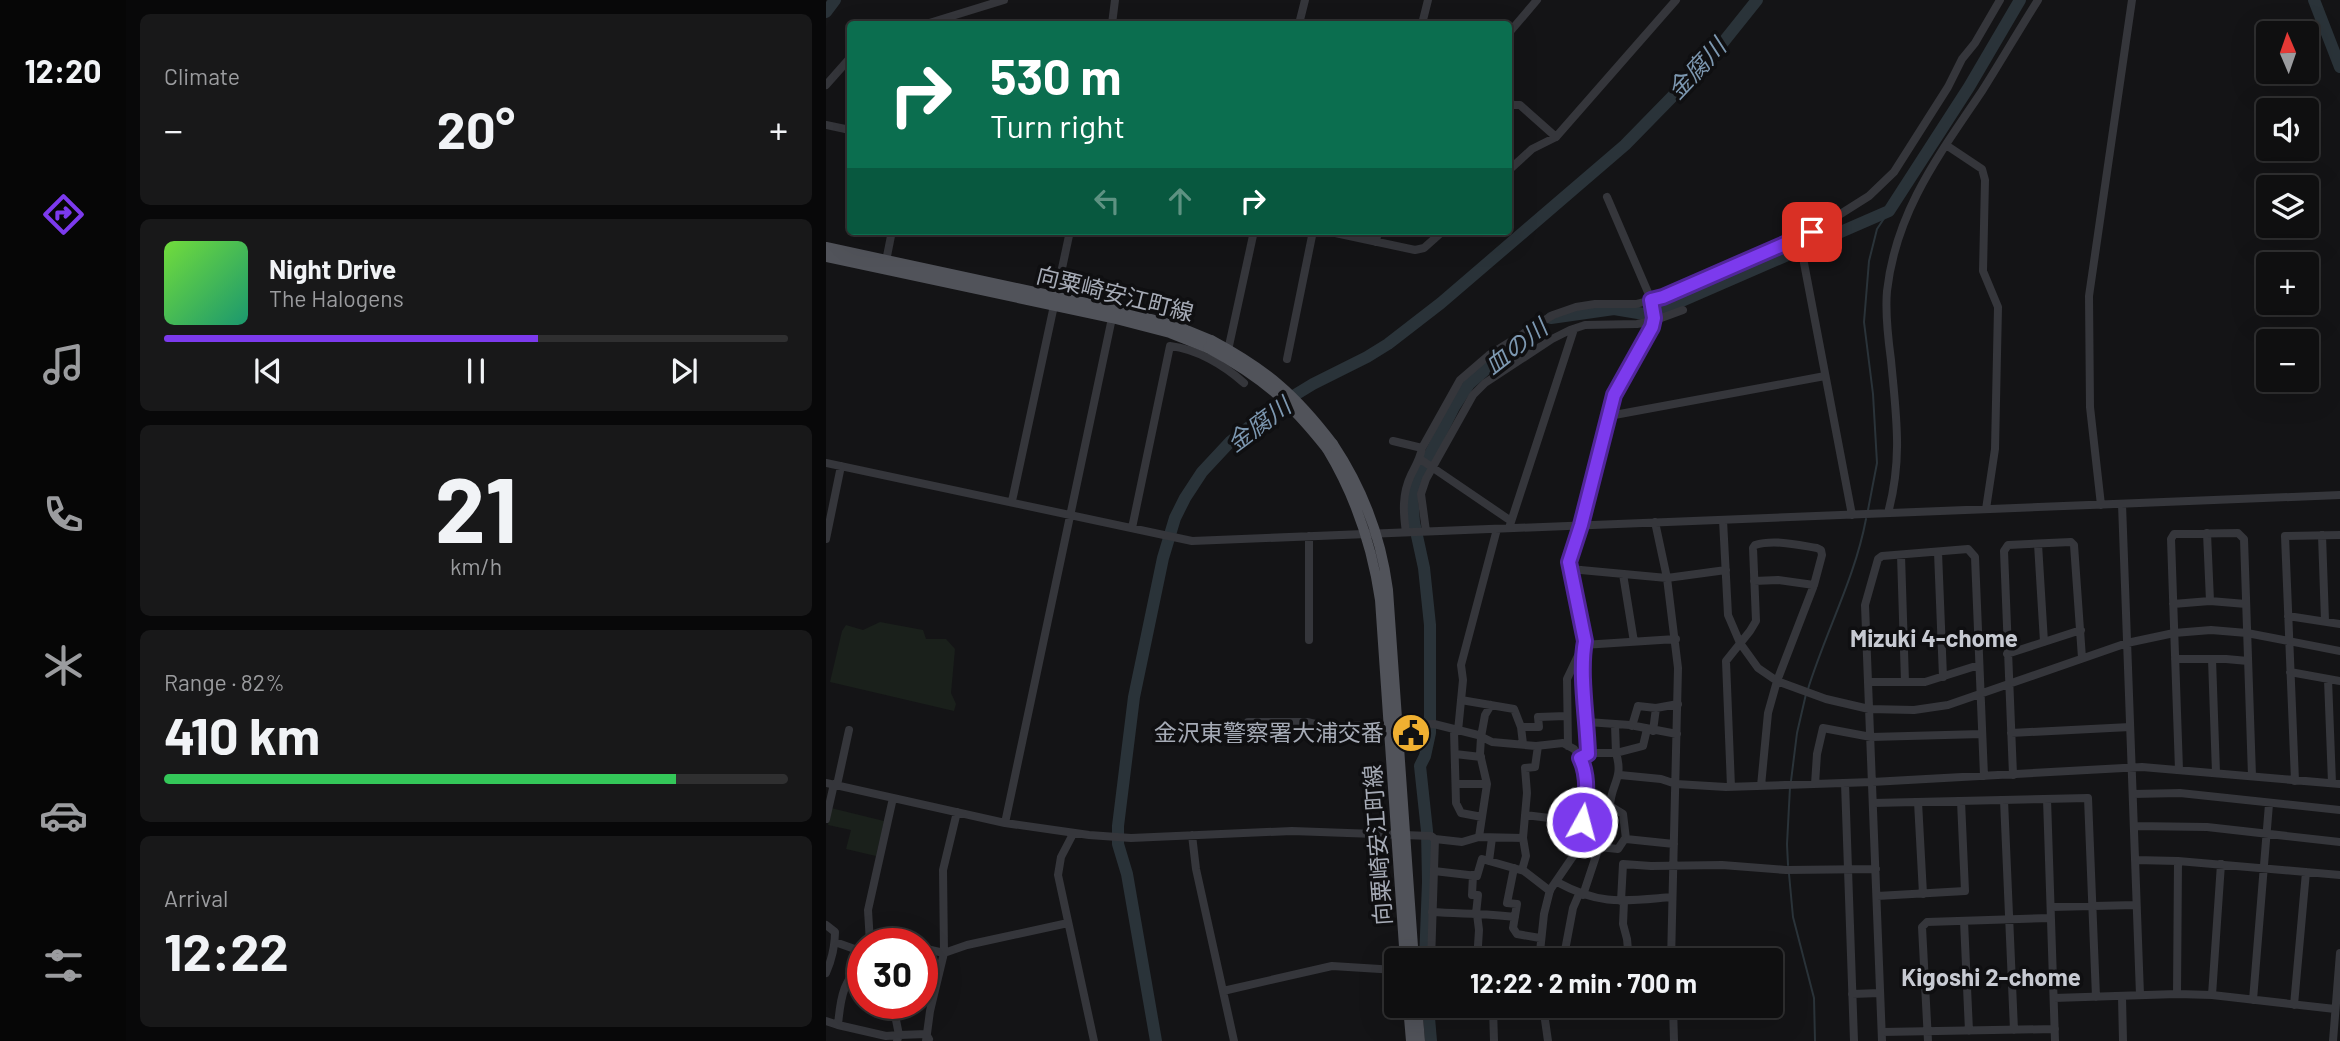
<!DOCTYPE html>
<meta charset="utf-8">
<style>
body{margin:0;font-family:Barlow,"Noto Sans JP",sans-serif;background:#181819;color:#f1f3f6;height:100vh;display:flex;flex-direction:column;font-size:26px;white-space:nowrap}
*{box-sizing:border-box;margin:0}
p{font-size:23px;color:#9b9c9f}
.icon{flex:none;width:38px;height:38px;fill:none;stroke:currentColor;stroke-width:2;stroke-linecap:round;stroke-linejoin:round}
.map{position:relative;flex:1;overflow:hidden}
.side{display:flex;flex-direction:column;gap:14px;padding:14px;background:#080809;width:700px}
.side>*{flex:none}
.top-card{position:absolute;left:21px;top:21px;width:665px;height:214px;border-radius:7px;box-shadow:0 7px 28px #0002,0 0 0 2px #2f2f30;background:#0b6e4f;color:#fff;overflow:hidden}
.needle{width:46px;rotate:358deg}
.buttons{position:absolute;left:1430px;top:21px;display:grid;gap:14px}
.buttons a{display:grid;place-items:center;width:63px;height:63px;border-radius:7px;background:#0f0f10;box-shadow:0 7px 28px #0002,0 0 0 2px #2f2f30;font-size:35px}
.speed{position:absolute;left:21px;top:928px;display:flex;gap:14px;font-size:35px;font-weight:700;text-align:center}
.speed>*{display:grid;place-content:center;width:91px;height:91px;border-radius:50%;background:#0f0f10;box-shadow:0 7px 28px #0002,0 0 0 2px #2f2f30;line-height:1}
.speed .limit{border:10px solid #d22;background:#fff;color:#111}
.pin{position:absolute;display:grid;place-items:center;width:60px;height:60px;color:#fff;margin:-30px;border-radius:14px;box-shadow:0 4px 10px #0006}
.me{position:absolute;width:77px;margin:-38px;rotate:7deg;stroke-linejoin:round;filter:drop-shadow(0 0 5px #0008)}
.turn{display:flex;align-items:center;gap:24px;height:147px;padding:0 28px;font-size:32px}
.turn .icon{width:91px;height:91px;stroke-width:2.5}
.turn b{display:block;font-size:49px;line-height:60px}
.lanes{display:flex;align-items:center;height:66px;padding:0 28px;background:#0003;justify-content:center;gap:35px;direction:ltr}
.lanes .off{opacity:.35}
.big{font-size:52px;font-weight:700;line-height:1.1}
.side .card{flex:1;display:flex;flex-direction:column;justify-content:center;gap:10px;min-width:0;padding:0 24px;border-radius:10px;background:#181819}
.side .dial{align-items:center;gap:0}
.dial b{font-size:91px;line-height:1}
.song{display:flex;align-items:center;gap:21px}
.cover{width:84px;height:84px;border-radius:10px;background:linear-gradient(135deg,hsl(100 70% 55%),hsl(160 70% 35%))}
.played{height:7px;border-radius:4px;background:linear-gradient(90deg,#7c3aed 60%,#2f2f30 60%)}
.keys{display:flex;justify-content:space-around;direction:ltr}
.heat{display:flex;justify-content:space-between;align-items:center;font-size:38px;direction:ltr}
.charge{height:10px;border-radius:5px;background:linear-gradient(90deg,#34c759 82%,#2f2f30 0)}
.trip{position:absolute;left:558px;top:948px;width:399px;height:70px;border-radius:7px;background:#0f0f10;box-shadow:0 7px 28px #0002,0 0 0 2px #2f2f30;font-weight:700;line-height:70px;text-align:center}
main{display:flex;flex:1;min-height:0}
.menu{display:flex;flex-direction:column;width:126px;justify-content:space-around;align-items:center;background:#060606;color:#9b9c9f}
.menu .icon{width:49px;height:49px}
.menu .active{color:#7c3aed}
.menu b{font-size:32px;color:#f1f3f6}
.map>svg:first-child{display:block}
.park{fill:#1a201b}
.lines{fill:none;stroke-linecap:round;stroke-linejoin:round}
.stream{stroke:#2a3339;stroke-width:2}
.river{stroke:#2a3339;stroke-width:12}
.minor{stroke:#35363b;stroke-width:8}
.major{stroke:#51535a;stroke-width:10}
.major-bridge{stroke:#51535a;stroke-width:10}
.route-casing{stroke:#51269a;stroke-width:18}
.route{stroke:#7c3aed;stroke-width:12}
.labels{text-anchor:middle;stroke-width:7;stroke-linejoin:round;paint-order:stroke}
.street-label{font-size:23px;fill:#a6abb6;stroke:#0f0f11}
.poi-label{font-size:23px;fill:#a6abb6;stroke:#0f0f11;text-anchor:end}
.water-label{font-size:24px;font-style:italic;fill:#7d98b1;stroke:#0f0f11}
.neighbourhood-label{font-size:24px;font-weight:bold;fill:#c7cad2;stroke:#0f0f11}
</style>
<main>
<nav class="menu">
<b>12:20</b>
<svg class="icon active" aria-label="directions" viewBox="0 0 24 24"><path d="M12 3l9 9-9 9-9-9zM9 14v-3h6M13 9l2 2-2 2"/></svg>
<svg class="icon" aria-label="music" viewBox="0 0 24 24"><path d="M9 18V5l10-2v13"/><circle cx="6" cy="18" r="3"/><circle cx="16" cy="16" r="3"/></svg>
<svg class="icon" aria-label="phone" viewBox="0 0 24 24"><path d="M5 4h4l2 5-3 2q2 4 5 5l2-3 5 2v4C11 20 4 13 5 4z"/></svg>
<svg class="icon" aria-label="climate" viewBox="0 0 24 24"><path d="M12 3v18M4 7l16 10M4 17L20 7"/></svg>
<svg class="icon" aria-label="car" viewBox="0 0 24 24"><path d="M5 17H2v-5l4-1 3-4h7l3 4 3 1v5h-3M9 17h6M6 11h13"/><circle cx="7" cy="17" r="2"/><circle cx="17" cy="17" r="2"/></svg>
<svg class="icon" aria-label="filters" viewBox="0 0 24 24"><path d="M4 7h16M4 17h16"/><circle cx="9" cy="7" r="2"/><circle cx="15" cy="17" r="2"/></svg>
</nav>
<section class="side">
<div class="card"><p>Climate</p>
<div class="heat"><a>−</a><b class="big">20°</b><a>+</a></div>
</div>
<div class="card">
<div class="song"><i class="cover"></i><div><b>Night Drive</b><p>The Halogens</p></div></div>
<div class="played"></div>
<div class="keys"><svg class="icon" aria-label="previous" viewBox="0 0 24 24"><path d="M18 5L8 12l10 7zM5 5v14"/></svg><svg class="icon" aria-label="pause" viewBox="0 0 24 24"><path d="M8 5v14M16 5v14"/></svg><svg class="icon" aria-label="next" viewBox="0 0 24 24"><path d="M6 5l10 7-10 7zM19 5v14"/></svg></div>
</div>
<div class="card dial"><b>21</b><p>km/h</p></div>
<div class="card"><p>Range · 82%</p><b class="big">410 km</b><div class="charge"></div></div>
<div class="card"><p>Arrival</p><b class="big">12:22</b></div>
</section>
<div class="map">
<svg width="1514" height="1041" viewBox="0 0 1514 1041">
<rect width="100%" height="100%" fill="#141416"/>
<path class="park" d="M54,622L97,630L100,639H120L129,649L125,693L130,704L128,711L4,682L16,631L20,625L37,630Z
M5,808L58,821L50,856L20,849L25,830L2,825Z"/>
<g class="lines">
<path class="stream" d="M1042,510L1051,463L1047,394L1038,322L1043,261L1051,229L1063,211
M982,689C1000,631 1029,578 1040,519
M965,781L971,733L980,694
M962,865L961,844L964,787
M963,874L967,917L988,998L989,1041"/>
<path class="river" d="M1488,0L1514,67
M0,12L9,0
M725,318L788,309L818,314L835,310L1063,211L1143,87L1194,0
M599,961L602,882L601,831L594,766L599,756L604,733V625L598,568L588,522L586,494L590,482L628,407L643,384L704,331
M602,1006L605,1041
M330,1041L301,874L292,844V826L308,697L337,558L349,518L359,498L376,472L404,442L446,409L487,384L541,357L562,344L615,303L799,145L887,55L931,0"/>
<path class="minor" d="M100,24L178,0
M286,24L289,0
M473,24L479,0
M596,24L602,0
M682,34L711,0
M0,85L24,58
M682,100L687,105H694L730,137
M0,125L24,130
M1120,145L1156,169L1159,180L1157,271L1172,307L1169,449L1160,509
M682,171L706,149L730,137L850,0
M500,231L589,250L598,248L617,231
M550,242L552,231
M60,261L66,231
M978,263L1026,515
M401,355L428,231
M461,359L487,231
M783,416L999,376
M567,441L596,448
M594,459L685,521
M0,463L366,541L1514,495
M186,501L244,231
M1296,504L1314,995
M1275,505L1264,407L1263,296L1306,0
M1062,513C1077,458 1070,415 1065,360C1062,338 1059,313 1061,291C1070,211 1113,155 1156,91C1175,61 1193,30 1212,0
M897,520L902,615L914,643L932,668L951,681L1000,699L1043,709L1088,710L1122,705L1301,643L1348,633L1385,630L1421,633L1514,651
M829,522L841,578L852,668L845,961
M306,528L344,346C371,349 398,365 418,383
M683,528L748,329
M600,531L595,494L600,479L647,395L659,383L726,339L744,330L759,325L811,324L827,321L857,310
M580,532C577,512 576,494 585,475C590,465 594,459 596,448L634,380L663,355L727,315L750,307L769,304H810L837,297L986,232L1043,196L1068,172L1122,87L1136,59L1149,43L1174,0
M1381,533L1384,601
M1496,535L1499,621
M483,536V640
M0,539L15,466
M1212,544L1218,642
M1112,552L1117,677
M1075,555L1079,682
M744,569L841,578L900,570
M797,574L808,642
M928,581L952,580L988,585
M1347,604L1384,601L1420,604
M1462,616L1514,624
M757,645L850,639
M759,645L757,667L762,754
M1181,654L1255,630
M1349,659H1400L1422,661
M1386,659L1390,773
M1464,672L1514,681
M1502,679L1506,783
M1042,682H1099L1153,665
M635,700L688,709L695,727L697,744
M422,722H481L498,726L608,724L652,735L666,742L710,746L737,743L748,749L756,761L760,783L759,812L750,852L724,890L718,914L713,961
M761,722L804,725L851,734
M789,725L790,753L817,746L821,729
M806,726L812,706L830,708L852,704
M695,727H713L712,717L740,716
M628,730L630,803L635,813L656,817
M632,731L637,680L635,665L671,529
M827,731L830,708
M1185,733L1304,727
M742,746L741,679L759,641L743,562L755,525L787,395L828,318L827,304L781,197
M629,754L655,757
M754,758L763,753H790C798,779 785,783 784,806L797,814L800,839L848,844
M1353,770L1345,539L1348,534L1412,533L1418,539L1426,776
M794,775L835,779L850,784L900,787L1046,782L1316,767L1514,784
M1187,775L1178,551L1182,545L1245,542L1248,545L1256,658
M1469,781L1459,536L1514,535
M0,783L179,823L263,835L305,838L466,831L605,836L609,839L605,961
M1019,783L1028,1041
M630,784H661
M989,784L991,754L997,728L1045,737L1156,734
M11,785L23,730
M905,787L900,661L924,631L930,621L927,548L929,545C948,539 972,545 991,548L995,550L996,555L988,585L951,681L942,713L935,786
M1307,794L1354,793L1514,810
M1221,799L1229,1041
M1178,800L1188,1030
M1092,802L1097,894
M1047,803L1262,798L1270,997
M699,815L756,822
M0,819L8,784
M179,823L286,318
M1308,826L1381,827L1514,842
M247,834L235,857L232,875L268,1041
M366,835L370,869L408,1041
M653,837L697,838L701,793L699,768L709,767L712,746
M609,839L636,842L653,837L661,784L654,754L655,737L659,715L665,705
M752,843L773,847L757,895
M773,847L792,849L800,837
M1309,860L1352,861L1514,875
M663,861L666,838
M688,868L681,903L691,904L687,928L691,934L714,938
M696,870L700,856L697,838
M608,871L651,876L656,859L698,871L724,891
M647,875L646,895H652L650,914
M731,882C775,906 797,901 846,897
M1051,896L1139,891L1135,801
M795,901L797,864L825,866L896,865L960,870L1050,869
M798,901L797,924L801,939L803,961
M1225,907L1310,905
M606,912C634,914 661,913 689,917
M1138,921L1143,1031
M0,925L9,932C9,948 6,959 0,973
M9,942L37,952
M44,943L42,910L67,798
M96,948L118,953L141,945L242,923
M651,961L653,930L651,914
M737,961L747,908L753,894
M397,991L506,966L570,970
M1026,994L1054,993
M1351,994L1352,861
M1386,995L1395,864
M1296,997L1297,1041
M1228,998L1351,994L1386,995L1509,1009
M1427,1000L1443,804
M63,1003L70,1020L73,1035L100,1034L103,1039
M1468,1005L1480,872
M609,1006V1009L735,1006
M717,1006L722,1041
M847,1006L848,1041
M667,1008L668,1041
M0,1021L12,1025C15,991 18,985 37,957
M12,1025L60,1036L73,1035L71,1041
M1056,1032L1229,1029
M100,1041L104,1011L118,953L117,870L131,812
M1056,1041L1039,605L1052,559L1056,556L1142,549L1149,557L1158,776
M1102,1041L1096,927L1101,922L1225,918
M1507,1041L1514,953"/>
<path class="major" d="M0,247L288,309L351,326L385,340
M0,257L286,318L344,333L382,348
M507,444C537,489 555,536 562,590L588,961
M501,449C530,497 546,545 554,600L579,961
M582,1006L585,1041
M591,1006L594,1041"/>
<path class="major-bridge" d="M385,340C441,370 469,394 507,444
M382,348C436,377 464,402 501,449"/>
</g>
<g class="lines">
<g class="route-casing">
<path id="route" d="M756,822C761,802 763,776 754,758L762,754C761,717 753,674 759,641L743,562L755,525L788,395L826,327L828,318L825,300L837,297L986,232"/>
</g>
<use href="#route" class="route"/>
</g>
<defs>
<g id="civic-disc" transform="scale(2.0125)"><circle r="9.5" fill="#f0b031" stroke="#0f0f11"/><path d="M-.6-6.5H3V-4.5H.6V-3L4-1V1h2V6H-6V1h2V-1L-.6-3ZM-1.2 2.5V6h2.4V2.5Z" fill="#111"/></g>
</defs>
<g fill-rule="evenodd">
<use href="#civic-disc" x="585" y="733"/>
</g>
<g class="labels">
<g class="street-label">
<text transform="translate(289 294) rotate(14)" y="8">向粟崎安江町線</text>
<text transform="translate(552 845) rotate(-94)" y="8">向粟崎安江町線</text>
</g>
<g class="poi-label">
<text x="558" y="741">金沢東警察署大浦交番</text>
</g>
<g class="water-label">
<text transform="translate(871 69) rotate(-47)" y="8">金腐川</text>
<text transform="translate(690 347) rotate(-38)" y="8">血の川</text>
<text transform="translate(433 425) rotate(-37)" y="8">金腐川</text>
</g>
<g class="neighbourhood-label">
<text x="1108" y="647">Mizuki 4-chome</text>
<text x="1165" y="986">Kigoshi 2-chome</text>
</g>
</g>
</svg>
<div class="buttons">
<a><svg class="needle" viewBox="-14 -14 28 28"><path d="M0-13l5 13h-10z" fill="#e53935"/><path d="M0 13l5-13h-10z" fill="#9b9c9f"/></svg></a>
<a><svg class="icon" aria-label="sound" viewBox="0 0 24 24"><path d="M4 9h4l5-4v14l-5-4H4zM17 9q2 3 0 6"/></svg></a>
<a><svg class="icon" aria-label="layers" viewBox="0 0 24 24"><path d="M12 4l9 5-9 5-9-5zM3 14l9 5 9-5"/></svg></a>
<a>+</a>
<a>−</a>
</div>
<div class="speed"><div class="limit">30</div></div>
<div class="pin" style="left:986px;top:232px;background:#d93025"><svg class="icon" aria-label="arrive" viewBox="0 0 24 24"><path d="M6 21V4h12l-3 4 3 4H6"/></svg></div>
<svg class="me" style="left:756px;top:822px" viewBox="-20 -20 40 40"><circle r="17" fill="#7c3aed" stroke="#fff" stroke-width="3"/><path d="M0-11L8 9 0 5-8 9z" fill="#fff"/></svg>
<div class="trip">12:22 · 2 min · 700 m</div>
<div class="top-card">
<div class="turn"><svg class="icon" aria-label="right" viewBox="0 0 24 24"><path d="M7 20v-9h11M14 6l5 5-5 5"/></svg><div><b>530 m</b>Turn right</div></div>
<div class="lanes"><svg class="icon off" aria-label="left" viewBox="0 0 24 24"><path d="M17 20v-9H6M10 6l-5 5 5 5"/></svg><svg class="icon off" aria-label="ahead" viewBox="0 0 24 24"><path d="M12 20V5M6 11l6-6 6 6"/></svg><svg class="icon" aria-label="right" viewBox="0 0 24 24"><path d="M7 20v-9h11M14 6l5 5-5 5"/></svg></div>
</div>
</div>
</main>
